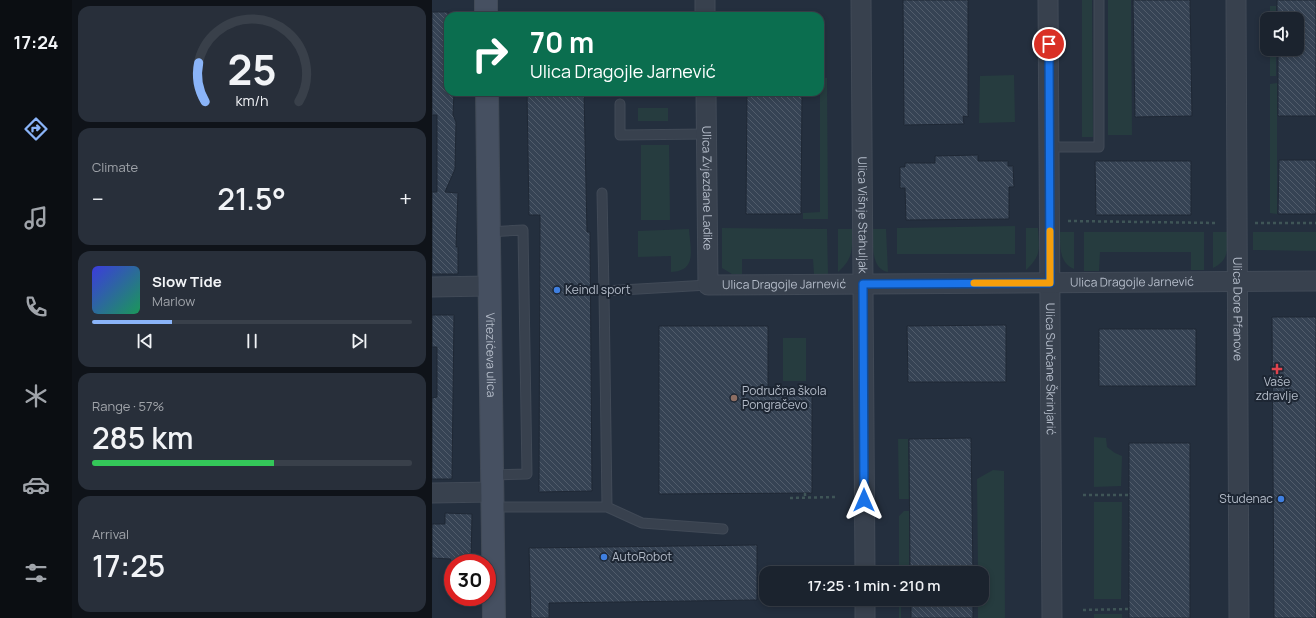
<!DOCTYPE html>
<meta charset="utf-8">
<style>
body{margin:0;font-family:Manrope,sans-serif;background:#282f3a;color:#f1f3f6;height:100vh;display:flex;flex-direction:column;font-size:15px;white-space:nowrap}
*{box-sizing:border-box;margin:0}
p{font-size:13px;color:#a0a4aa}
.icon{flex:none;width:22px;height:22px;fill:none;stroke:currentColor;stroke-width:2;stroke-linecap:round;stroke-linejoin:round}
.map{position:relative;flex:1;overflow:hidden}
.drawer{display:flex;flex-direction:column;gap:6px;padding:6px;background:#0f1319;width:360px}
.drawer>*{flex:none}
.banner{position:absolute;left:12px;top:12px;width:380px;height:84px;border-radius:12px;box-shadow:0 2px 6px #0003,0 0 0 1px #39404a;background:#0b6e4f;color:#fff;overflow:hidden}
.fabs{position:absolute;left:828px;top:12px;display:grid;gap:8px}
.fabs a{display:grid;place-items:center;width:44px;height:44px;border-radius:8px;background:#1b232e;box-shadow:0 2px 6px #0003,0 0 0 1px #39404a;font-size:20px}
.speed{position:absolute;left:12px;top:554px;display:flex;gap:8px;font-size:20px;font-weight:700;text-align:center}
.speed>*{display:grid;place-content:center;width:52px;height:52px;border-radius:50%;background:#1b232e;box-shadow:0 2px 6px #0003,0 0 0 1px #39404a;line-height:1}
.speed .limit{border:6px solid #d22;background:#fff;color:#111}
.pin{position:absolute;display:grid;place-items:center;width:34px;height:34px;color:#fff;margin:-17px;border:2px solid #fff;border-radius:50%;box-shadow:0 1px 4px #0007}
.me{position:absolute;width:44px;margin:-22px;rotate:0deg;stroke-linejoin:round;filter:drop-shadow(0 0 3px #0008)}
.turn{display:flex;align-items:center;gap:14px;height:84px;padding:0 20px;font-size:18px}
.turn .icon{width:52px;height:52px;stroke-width:2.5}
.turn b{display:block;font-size:28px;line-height:34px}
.big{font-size:30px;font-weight:600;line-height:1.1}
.drawer .widget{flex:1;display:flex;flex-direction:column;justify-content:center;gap:6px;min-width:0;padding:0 14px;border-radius:12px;background:#282f3a}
.drawer .dial{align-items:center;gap:0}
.dial svg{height:104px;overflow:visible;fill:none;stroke:#39404a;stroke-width:7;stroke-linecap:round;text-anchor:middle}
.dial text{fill:#f1f3f6;stroke:none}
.song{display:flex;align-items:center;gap:12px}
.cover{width:48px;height:48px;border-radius:6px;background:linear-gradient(135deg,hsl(240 70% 55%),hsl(150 70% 35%))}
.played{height:4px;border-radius:2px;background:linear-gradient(90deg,#8ab4f8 25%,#39404a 25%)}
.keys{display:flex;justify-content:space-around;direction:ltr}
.heat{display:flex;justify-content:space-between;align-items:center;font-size:22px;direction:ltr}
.charge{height:6px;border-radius:3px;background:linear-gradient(90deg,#34c759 57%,#39404a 0)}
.trip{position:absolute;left:327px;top:566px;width:230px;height:40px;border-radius:12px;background:#1b232e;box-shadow:0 2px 6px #0003,0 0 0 1px #39404a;font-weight:600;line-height:40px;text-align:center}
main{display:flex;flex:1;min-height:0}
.tab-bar{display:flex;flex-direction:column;width:72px;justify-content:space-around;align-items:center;background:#0b0e12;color:#a0a4aa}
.tab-bar .icon{width:28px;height:28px}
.tab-bar .active{color:#8ab4f8}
.tab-bar b{font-size:18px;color:#f1f3f6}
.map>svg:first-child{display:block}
.grass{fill:#263c3f}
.building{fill:url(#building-back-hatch);stroke:#1f2835}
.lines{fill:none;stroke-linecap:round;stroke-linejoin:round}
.lane-casing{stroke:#414a57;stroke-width:11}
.street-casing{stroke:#414a57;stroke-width:21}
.secondary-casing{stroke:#414a57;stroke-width:24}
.path{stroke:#3f5557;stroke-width:2.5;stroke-dasharray:3 3;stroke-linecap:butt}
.lane{stroke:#38414e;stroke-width:9}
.street{stroke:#38414e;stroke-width:19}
.secondary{stroke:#465061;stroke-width:22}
.route-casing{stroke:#114b97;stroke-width:10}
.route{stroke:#1a73e8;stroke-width:7}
.slow{stroke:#f59e0b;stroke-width:7}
.shop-dot{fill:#3f7fe0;stroke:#1d2633;stroke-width:1.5}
.health-dot{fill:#e0444e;stroke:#1d2633;stroke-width:1.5}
.education-dot{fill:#8d6e63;stroke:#1d2633;stroke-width:1.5}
.labels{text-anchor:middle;stroke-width:4;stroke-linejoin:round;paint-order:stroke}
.street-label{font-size:12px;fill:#b4bcc9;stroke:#1d2633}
.poi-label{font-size:12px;fill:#b4bcc9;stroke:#1d2633;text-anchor:start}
</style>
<main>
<nav class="tab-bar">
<b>17:24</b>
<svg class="icon active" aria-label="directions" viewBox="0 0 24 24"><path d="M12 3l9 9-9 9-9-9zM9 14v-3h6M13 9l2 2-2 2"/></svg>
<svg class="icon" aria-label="music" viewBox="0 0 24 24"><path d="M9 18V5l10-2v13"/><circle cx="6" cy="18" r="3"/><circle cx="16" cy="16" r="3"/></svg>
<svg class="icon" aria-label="phone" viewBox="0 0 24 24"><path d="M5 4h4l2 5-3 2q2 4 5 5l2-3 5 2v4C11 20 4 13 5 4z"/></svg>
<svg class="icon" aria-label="climate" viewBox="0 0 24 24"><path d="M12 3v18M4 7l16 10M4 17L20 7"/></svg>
<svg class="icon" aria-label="car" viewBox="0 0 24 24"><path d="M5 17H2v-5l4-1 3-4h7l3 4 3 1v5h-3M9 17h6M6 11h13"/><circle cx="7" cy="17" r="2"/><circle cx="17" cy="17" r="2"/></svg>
<svg class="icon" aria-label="filters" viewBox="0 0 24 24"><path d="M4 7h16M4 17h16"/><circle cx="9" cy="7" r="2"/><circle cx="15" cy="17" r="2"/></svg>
</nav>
<section class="drawer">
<div class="widget dial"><svg viewBox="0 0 100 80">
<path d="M14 69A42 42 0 1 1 86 69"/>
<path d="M14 69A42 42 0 0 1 9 39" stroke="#8ab4f8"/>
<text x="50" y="56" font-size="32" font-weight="700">25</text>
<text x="50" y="72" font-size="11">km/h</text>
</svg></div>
<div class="widget"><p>Climate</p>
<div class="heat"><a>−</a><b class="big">21.5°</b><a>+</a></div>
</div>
<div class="widget">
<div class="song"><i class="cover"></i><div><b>Slow Tide</b><p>Marlow</p></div></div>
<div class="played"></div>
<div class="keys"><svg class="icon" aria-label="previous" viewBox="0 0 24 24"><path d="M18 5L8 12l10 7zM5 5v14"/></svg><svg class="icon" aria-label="pause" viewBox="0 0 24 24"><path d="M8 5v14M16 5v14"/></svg><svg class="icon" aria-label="next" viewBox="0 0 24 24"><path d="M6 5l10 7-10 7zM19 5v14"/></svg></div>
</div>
<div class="widget"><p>Range · 57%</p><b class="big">285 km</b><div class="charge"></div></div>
<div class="widget"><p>Arrival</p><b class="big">17:25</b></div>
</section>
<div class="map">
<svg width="884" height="618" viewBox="0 0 884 618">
<defs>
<pattern id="building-back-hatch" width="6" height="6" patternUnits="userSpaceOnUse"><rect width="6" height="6" fill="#364354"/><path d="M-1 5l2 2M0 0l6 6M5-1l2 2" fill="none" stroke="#515c6b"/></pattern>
</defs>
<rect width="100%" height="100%" fill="#242f3e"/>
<path class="grass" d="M650,0H660L661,137H650Z
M676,0H699L700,135H676Z
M838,6H844V19H838Z
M838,49H844V76H838Z
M582,75L583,122L547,123L548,76Z
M388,78H395L396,219H371V213L388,212Z
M845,83V214L838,213V84Z
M206,108H236V121H206Z
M209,145H237L238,220H209Z
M583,226V254H465V228Z
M290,228L395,229L396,274H382L381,259H310V274H300L290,268Z
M594,228H606C607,249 610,255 594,270Z
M257,229C258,248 266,271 239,272V256L206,257V231Z
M406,229H420C420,249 422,258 406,272Z
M441,229H454L456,272C438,269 441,242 441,229Z
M628,232H642V269C627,263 628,246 628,232Z
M652,232H772V270H759V252H668L667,271H652Z
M781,232H796C795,248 798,260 781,268Z
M821,232H884V251L821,250Z
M351,338H374V381H351Z
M662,437L674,438L675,447L683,453L690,456L689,486L662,487Z
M466,439H476L477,499H467Z
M561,470L572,471L573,618H546V599H550V573H546L545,479Z
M662,502H690L689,599H662Z
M472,511H477V566H467V516Z
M467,599H478V605H469V618H467Z
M662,614H690V618H662Z"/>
<path class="building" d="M471,0H536V117L531,116L532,124L472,125Z
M701,0H758L760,116L703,117Z
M845,0H884V116H846V49H865V19H845Z
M0,12H16V92H22L21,115L24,122L23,169L13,192L26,193L24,247H26V274H0V192H5V115H0Z
M95,92H152L155,232H158L160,491L107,492L108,215H97Z
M315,92H370L369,214H314Z
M546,155V161H576V166H581L582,187H577V219L474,220L473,188H468V167H473V163H503V156Z
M847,160H884V214H846Z
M663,161H759V215H664Z
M0,315H22L20,479H0V398L5,397V347H0Z
M840,317H884V618H842Z
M574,325V382H476L475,326Z
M227,326H336V396L380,395V493L227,494Z
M667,329H764V386H667Z
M539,438L541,573H478L477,439Z
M697,443H758V618H697Z
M13,513L40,514L39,563H19V559L0,558V524H13Z
M325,545V600L117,603V618H99L97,548Z
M479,599H541V618H479Z"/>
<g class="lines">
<g class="lane-casing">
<path id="lane" d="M188,104V135L274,134
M617,147H667V0
M170,193L172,291
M56,232L91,230L95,474L60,475
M61,507H175L172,291L276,285
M175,507L210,523L291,529"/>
</g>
<g class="street-casing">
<g id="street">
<path d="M273,0V16"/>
<path id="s1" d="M429,0L433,573"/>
<path id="s2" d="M616,0L620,618"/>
<path id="s3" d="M804,0L807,618"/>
<path id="s4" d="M274,92L276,285L884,281"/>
<path d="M0,287L56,286"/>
<path d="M0,493L61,492"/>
<path d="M433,599V618"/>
</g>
</g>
<g class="secondary-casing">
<g id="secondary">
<path d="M54,0V16"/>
<path id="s5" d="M55,92L62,618"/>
</g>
</g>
<path class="path" d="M636,221L785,223
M823,223H884
M833,382H840
M373,493V498
M651,495H697
M358,498L403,497
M651,610L697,609"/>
<use href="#lane" class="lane"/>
<use href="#street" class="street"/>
<use href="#secondary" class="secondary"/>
</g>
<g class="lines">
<g class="route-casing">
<path id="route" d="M432,500L431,284L618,283L617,44"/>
</g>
<use href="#route" class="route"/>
<path class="slow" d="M542,283H618V231"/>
</g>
<g class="shop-dot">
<circle cx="125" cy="290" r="4"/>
<circle cx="849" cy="499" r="4"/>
<circle cx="172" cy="557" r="4"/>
</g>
<path class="health-dot" d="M843 363h4v4h4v4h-4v4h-4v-4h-4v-4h4z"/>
<circle class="education-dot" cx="302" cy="398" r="4"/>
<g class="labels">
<g class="street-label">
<text dy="4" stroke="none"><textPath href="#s4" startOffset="96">Ulica Zvjezdane Ladike</textPath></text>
<text dy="4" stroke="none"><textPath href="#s1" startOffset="215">Ulica Višnje Stahuljak</textPath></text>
<text dy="4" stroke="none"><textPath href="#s4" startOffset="617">Ulica Dragojle Jarnević</textPath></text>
<text dy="4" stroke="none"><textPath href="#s4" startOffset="269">Ulica Dragojle Jarnević</textPath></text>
<text dy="4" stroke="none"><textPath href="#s3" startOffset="309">Ulica Dore Pfanove</textPath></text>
<text dy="4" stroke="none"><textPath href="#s5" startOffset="263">Vitezićeva ulica</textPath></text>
<text dy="4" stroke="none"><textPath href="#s2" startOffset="369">Ulica Sunčane Škrinjarić</textPath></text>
</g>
<g class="poi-label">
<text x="133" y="294">Keindl sport</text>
<text x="845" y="386" text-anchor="middle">Vaše<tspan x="845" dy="14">zdravlje</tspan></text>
<text x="310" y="395">Područna škola<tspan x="310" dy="14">Pongračevo</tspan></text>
<text x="841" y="503" text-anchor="end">Studenac</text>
<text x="180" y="561">AutoRobot</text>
</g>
</g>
</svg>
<div class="fabs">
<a><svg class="icon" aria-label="sound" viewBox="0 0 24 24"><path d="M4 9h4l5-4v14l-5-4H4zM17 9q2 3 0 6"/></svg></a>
</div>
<div class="speed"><div class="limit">30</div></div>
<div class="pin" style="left:617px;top:44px;background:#d93025"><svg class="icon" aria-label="arrive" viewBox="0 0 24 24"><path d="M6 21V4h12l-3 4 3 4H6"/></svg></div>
<svg class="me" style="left:432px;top:500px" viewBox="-20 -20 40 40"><path d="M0-17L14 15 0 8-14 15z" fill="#1a73e8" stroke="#fff" stroke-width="4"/></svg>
<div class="trip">17:25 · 1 min · 210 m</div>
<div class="banner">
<div class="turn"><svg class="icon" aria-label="right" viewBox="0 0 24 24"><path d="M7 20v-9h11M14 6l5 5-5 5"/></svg><div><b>70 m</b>Ulica Dragojle Jarnević</div></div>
</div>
</div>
</main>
